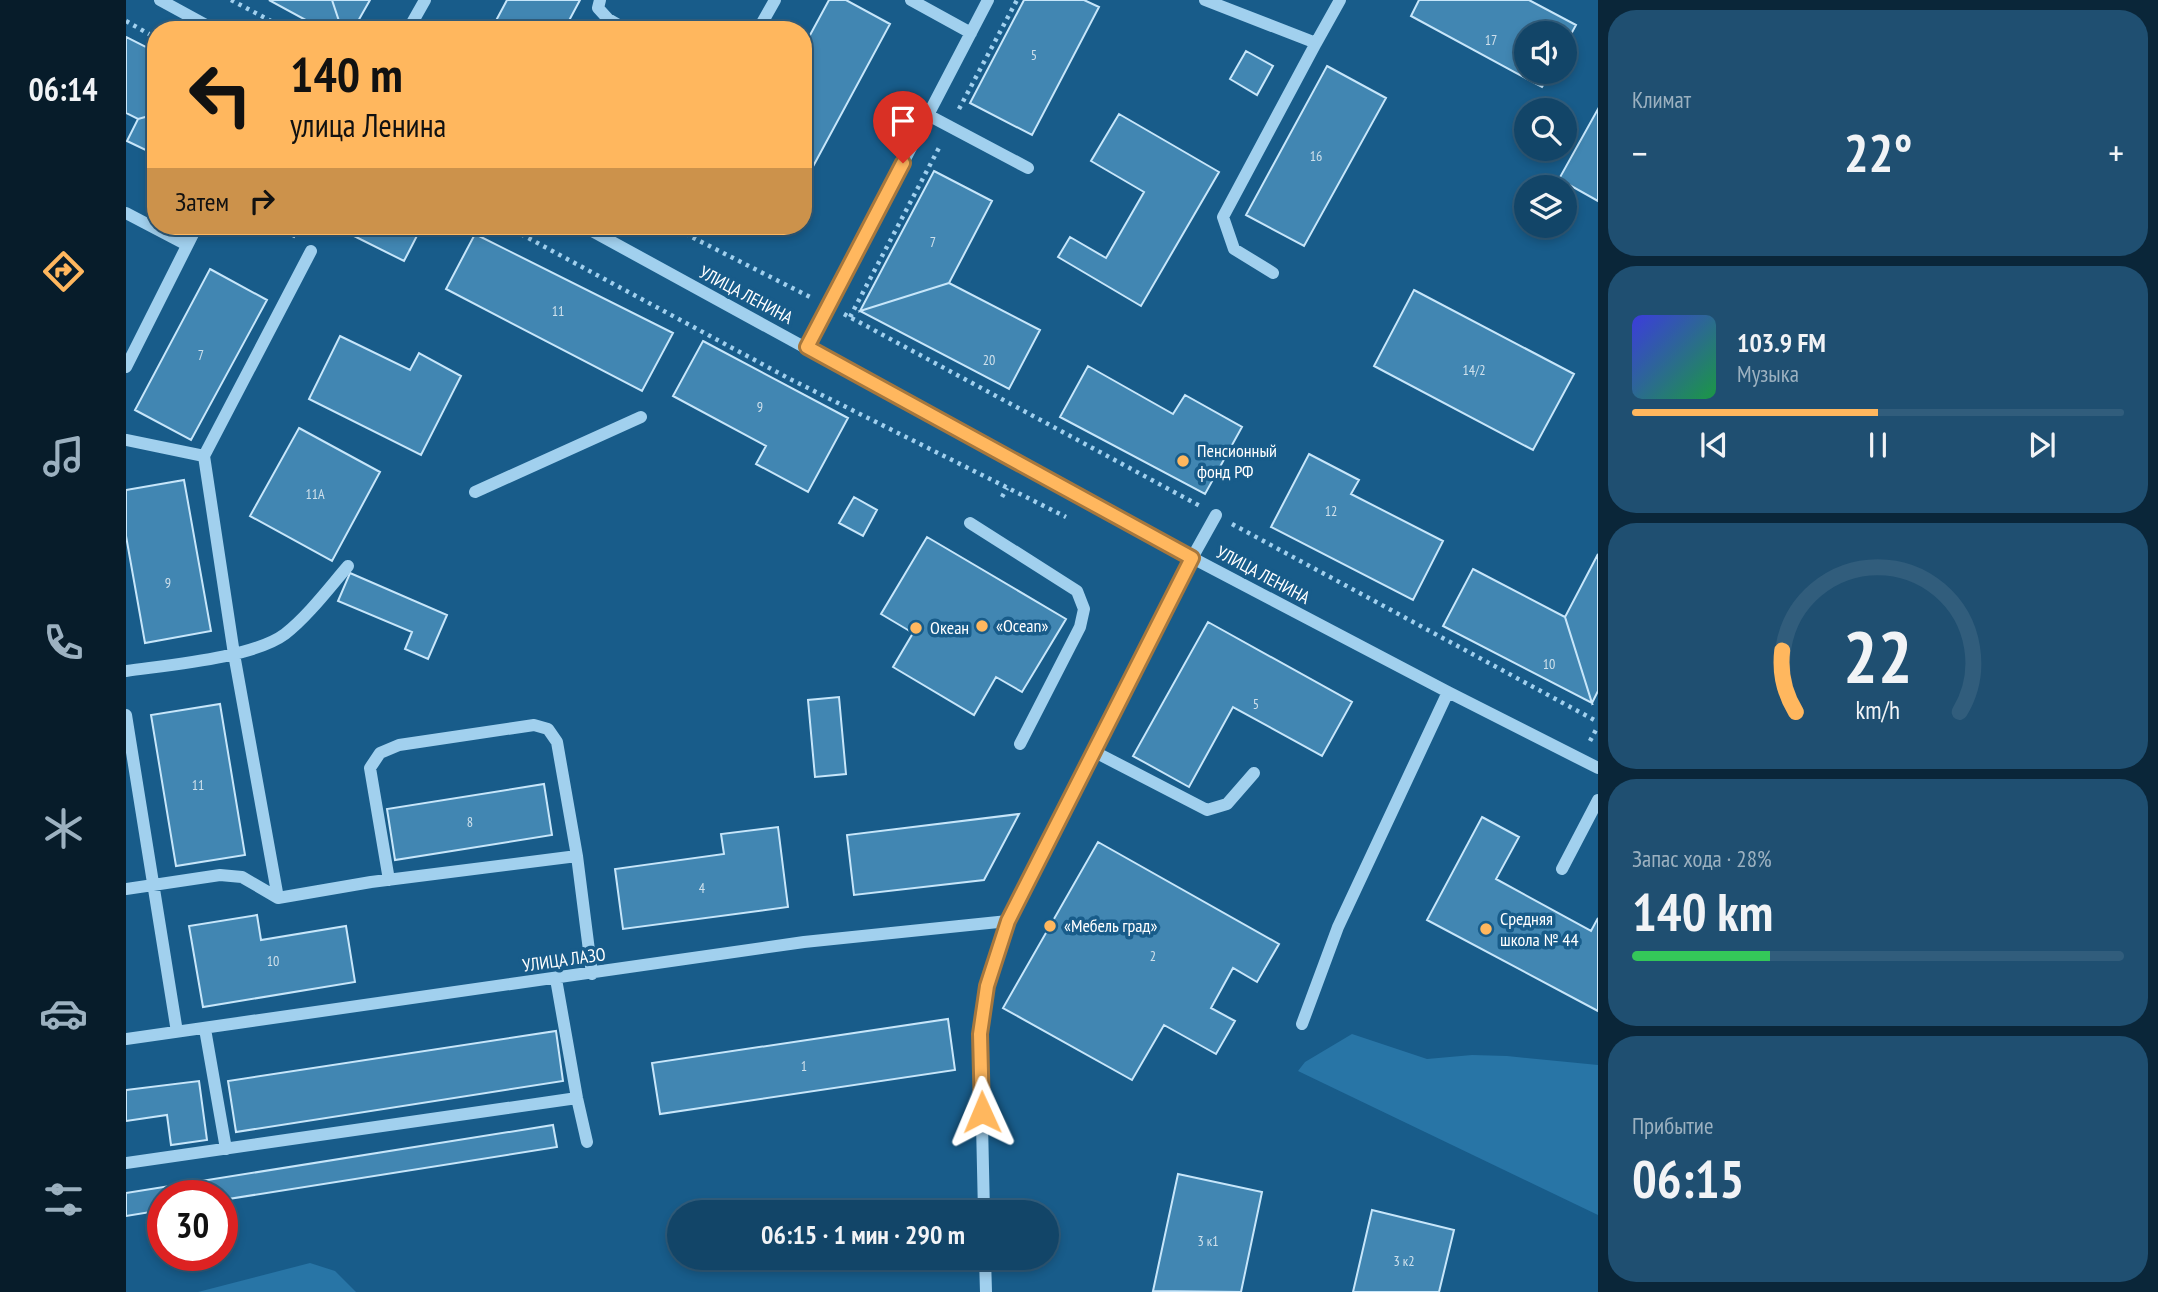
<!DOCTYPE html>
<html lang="ru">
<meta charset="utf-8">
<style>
body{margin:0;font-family:"PT Sans Narrow",sans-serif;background:#1f4f71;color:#f1f3f6;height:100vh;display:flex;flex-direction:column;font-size:26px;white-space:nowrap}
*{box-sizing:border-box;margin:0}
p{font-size:23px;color:#9cb1c0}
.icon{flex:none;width:38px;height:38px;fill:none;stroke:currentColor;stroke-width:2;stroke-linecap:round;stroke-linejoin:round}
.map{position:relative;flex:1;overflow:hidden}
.drawer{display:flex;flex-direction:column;gap:10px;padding:10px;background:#0a2639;width:560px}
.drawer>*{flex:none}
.top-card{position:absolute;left:21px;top:21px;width:665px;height:214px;border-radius:28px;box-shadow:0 4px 10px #0003,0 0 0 2px #315d7c;background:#ffb75e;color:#111;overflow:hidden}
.controls{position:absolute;left:1388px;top:21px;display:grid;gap:14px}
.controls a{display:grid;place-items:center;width:63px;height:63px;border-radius:50%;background:#124568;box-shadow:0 4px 10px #0003,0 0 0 2px #315d7c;font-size:35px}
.speed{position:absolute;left:21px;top:1180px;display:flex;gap:14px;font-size:35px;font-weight:700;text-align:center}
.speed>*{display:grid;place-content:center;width:91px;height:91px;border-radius:50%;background:#124568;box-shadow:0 4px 10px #0003,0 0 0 2px #315d7c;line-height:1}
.speed .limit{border:10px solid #d22;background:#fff;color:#111}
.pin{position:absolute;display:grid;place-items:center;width:60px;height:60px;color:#fff;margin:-72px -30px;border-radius:50% 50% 50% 0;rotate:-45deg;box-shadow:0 0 7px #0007}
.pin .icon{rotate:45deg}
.me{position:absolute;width:77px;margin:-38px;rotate:359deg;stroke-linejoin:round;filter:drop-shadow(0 0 5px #0008)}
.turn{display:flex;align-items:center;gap:24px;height:147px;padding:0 28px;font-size:32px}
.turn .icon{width:91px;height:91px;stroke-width:2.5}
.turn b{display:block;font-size:49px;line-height:60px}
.then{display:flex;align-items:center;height:66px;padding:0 28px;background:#0003;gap:14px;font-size:26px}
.big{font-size:52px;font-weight:600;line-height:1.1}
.drawer .tile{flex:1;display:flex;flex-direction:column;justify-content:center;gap:10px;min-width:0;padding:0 24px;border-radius:28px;background:#1f4f71}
.drawer .dial{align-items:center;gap:0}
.dial svg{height:182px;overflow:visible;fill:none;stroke:#315d7c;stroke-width:7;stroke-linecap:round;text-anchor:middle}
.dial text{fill:#f1f3f6;stroke:none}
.song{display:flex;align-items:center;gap:21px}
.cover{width:84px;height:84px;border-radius:10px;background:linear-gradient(135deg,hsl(240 70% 55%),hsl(140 70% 35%))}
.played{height:7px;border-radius:4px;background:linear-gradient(90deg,#ffb75e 50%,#315d7c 50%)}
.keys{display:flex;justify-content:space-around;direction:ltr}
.heat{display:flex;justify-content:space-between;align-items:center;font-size:38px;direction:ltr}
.charge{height:10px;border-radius:5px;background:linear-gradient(90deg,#34c759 28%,#315d7c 0)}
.trip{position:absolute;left:541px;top:1200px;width:392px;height:70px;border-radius:35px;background:#124568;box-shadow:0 4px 10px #0003,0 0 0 2px #315d7c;font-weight:600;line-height:70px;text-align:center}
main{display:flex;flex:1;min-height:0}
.tabs{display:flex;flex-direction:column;width:126px;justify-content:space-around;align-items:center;background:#071c2a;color:#9cb1c0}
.tabs .icon{width:49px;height:49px}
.tabs .selected{color:#ffb75e}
.tabs b{font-size:32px;color:#f1f3f6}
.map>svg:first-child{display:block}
.green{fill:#2875a6}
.building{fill:#4186b2;stroke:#c7e6fa;stroke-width:2}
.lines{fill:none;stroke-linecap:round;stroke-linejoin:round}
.path{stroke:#a1d0ee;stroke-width:4.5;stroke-dasharray:3.5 5;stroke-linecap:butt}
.minor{stroke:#a1d0ee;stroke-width:12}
.route-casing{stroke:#a6773d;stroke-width:18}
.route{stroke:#ffb75e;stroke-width:12}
.poi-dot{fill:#ffb75e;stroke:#185c8a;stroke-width:2.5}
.labels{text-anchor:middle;stroke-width:7;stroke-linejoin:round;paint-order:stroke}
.number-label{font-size:14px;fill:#d0e1ec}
.street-label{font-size:18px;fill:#fff;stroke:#185c8a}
.poi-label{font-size:18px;fill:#fff;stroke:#185c8a;text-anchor:start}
</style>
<main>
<nav class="tabs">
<b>06:14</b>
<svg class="icon selected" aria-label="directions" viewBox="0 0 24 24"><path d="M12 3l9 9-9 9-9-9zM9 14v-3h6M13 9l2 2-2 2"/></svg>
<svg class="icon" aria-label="music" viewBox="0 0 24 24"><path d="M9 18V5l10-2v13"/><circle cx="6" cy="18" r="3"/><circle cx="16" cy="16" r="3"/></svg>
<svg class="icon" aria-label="phone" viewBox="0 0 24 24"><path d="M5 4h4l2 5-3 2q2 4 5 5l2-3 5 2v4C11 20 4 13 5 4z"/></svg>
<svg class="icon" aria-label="climate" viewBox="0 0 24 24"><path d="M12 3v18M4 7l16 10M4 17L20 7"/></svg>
<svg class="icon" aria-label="car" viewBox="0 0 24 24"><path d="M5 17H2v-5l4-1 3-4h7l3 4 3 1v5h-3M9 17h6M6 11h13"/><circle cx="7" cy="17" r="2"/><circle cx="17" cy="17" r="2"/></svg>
<svg class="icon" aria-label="filters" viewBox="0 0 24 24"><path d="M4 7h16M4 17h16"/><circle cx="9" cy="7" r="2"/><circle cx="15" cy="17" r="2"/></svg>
</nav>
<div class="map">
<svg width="1472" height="1292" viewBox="0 0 1472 1292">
<rect width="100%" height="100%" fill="#185c8a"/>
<path class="green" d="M1226,1034L1301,1059L1346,1055L1381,1056L1472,1065V1215L1172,1071L1179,1062Z
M184,1263L209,1271L230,1292H72Z"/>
<path class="building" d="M143,0H206L216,30H198Z
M206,0H244L227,30H216Z
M381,0H454L438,30H408L404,28L403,30H365Z
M703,0H720L764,24L677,185V48Z
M898,0H958L973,7L906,135L844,103Z
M1293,0H1403L1450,25L1438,47V33H1400V72H1425L1416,87L1285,16Z
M0,37L30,52V114L12,119L0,113Z
M1120,51L1147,66L1131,95L1104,79Z
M1201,66L1260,98L1178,246L1120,215Z
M1472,109V201L1433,179Z
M30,114V155L1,141L12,119Z
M993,114L1093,172L1015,306L932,257L944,237L980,258L1018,192L965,161Z
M808,171L866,201L823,283L734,311Z
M146,226H173L168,237Z
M208,226H296L278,261Z
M349,234L547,333L516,391L320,289Z
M84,269L141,300L65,440L9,410Z
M823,283L914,330L883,389L734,311Z
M1288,290L1448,374L1407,450L1248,366Z
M214,336L284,370L293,353L335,376L295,455L183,399Z
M577,341L722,418L682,492L630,464L640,446L547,396Z
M962,366L1047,414L1059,395L1116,427L1079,494L934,417Z
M173,428L254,472L206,561L124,516Z
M1183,454L1233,480L1225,494L1317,541L1287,600L1145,527Z
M58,480L85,631L19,643L0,536V490Z
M728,497L751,510L737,536L713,523Z
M801,537L940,619L896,692L870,677L848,715L767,667L787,633L755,614Z
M1472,554V691L1466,703L1439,617Z
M1347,569L1439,617L1466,703L1317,626Z
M224,573L321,615L302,659L279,649L286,632L212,601Z
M1082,622L1226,702L1196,756L1107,707L1063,787L1007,756Z
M713,697L720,774L689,777L682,700Z
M94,704L119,855L50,866L25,715Z
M418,784L426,835L269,860L261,809Z
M893,814L858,880L728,895L721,835Z
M1356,817L1393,837L1370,879L1465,931L1472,918V1011L1301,920Z
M652,827L662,907L497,929L489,869L598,854L595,834Z
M972,842L1153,944L1131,982L1107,968L1085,1008L1109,1021L1090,1054L1038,1025L1006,1080L877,1008Z
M131,915L135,940L220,926L229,982L77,1007L63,926Z
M822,1019L829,1070L534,1114L526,1063Z
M430,1031L437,1081L110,1132L102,1081Z
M73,1081L81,1140L45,1145L41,1115L0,1121V1090Z
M427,1125L431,1147L96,1200V1195H37V1210L0,1216V1193Z
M1052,1174L1136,1192L1115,1292L1027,1291Z
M1246,1210L1328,1230L1313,1292H1227Z"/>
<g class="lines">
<path class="path" d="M105,0L162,30
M0,21L30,38
M833,109L891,0
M380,226L662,378L940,517
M544,226L686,298
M718,314L1074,506
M724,317L815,144
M876,497L881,488
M1106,524L1472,722
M1464,741L1472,726"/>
<path class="minor" d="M34,0L89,30
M474,0L472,8L482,19L501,30
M785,0L845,33
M1079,0L1190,43L1097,217L1108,249L1147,273
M282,30L299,0
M632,30L649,0
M1190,43L1214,0
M802,115L902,168
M0,213L61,245
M457,226L996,521L1322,692L1472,768
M681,347L862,0
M0,367L71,226
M0,440L78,456
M349,492L515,417
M844,523L951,591L958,609L954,627L894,744
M0,671C41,665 127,658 159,634C182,616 203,588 222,566
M0,715L51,1032
M967,751L1081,810L1101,804L1128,773
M1436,869L1472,800
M263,880L244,768L254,753L273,745L408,725L422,729L431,742L451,856
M0,889L94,875L116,877L152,898L245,882L451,856L466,974
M152,898L108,654L78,456L185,251
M430,979L451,1098L461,1142
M1176,1024L1212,927L1322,692
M79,1029L100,1149
M0,1039L678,942L882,921
M0,1163L451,1098
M858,1213L854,1034L861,986L882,921L950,784L1066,558L1090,515
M859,1258L860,1292"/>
</g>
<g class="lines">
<g class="route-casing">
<path id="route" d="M777,163L681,347L1066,558L882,921L861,986L854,1034L856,1112"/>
</g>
<use href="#route" class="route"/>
</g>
<g class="poi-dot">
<circle cx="1057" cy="461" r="7"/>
<circle cx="856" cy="626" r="7"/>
<circle cx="790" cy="628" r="7"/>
<circle cx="924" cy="926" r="7"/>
<circle cx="1360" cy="929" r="7"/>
</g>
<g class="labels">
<g class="number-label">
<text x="1365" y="45">17</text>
<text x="908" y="60">5</text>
<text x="1190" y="161">16</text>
<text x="807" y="247">7</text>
<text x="432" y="316">11</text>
<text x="75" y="360">7</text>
<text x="863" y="365">20</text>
<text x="1348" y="375">14/2</text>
<text x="634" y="412">9</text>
<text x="189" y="499">11А</text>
<text x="1205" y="516">12</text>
<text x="42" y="588">9</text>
<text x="1423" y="669">10</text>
<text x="1130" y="709">5</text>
<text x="72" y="790">11</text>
<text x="344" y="827">8</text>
<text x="576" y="893">4</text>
<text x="1027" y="961">2</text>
<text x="147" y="966">10</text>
<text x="678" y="1071">1</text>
<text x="1082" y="1246">3 к1</text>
<text x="1278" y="1266">3 к2</text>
</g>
<g class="street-label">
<text transform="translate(620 295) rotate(28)" y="6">УЛИЦА ЛЕНИНА</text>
<text transform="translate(1137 575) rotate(28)" y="6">УЛИЦА ЛЕНИНА</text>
<text transform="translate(438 960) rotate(-8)" y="6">УЛИЦА ЛАЗО</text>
</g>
<g class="poi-label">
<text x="1071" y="457">Пенсионный<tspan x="1071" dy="21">фонд РФ</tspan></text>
<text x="870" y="632">«Оcean»</text>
<text x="804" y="634">Океан</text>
<text x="1374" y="925">Средняя<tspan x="1374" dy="21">школа № 44</tspan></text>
<text x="938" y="932">«Мебель град»</text>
</g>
</g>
</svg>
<div class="controls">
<a><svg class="icon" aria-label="sound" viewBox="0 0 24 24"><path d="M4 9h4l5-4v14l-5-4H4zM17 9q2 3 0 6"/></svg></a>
<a><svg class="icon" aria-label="search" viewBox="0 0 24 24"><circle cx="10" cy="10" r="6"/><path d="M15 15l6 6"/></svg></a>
<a><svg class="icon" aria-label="layers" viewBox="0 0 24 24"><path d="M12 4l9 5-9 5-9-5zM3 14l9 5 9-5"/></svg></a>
</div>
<div class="speed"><div class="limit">30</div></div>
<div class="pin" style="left:777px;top:163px;background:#d93025"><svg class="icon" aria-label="arrive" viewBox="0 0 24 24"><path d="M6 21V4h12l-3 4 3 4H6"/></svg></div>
<svg class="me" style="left:856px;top:1112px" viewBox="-20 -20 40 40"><path d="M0-17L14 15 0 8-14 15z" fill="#ffb75e" stroke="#fff" stroke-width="4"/></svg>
<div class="trip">06:15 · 1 мин · 290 m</div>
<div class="top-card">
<div class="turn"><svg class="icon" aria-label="left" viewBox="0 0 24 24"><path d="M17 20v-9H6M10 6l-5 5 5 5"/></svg><div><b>140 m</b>улица Ленина</div></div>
<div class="then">Затем<svg class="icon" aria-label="right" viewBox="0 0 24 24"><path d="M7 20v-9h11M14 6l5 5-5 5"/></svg></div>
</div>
</div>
<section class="drawer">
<div class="tile"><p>Климат</p>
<div class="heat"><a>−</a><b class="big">22°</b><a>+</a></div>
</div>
<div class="tile">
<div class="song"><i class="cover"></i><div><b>103.9 FM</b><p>Музыка</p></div></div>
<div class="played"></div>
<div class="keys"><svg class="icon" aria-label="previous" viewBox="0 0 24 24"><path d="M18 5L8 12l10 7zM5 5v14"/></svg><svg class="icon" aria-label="pause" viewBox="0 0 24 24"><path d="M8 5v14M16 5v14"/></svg><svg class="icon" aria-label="next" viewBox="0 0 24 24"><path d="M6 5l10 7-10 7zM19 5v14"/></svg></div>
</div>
<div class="tile dial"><svg viewBox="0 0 100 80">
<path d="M14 69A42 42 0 1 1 86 69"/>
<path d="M14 69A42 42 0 0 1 8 42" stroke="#ffb75e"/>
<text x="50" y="56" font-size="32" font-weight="700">22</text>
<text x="50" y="72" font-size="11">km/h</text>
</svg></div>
<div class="tile"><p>Запас хода · 28%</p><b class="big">140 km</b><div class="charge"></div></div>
<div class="tile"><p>Прибытие</p><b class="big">06:15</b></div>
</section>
</main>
